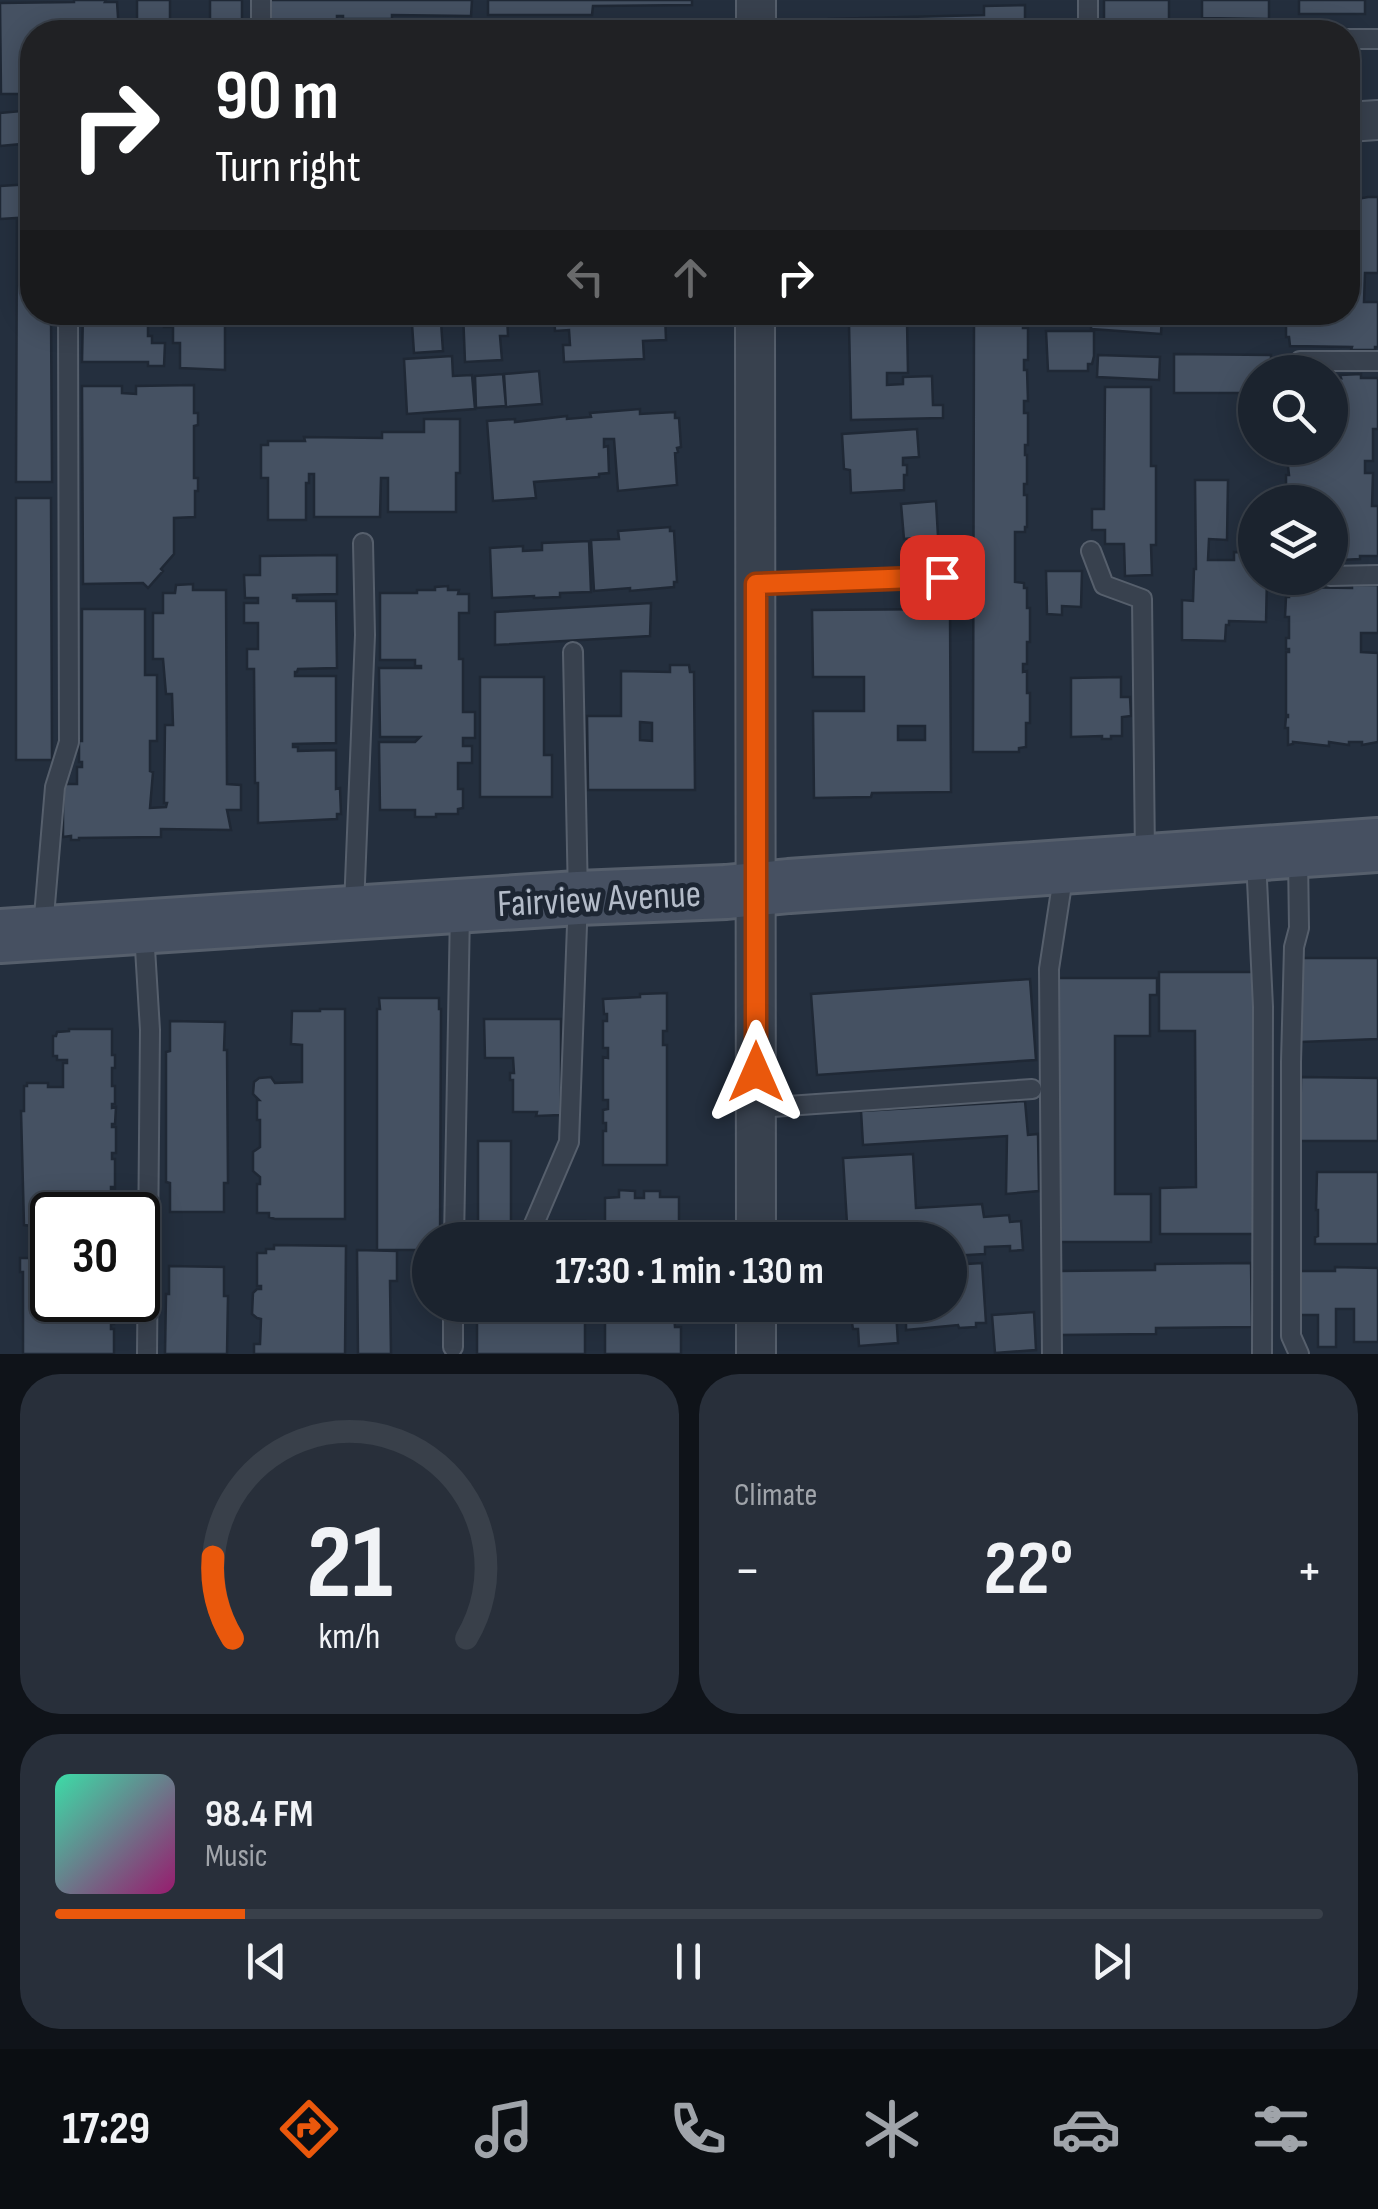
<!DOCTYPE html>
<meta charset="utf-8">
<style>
body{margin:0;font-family:"Sofia Sans Condensed",sans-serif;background:#282f3a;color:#f1f3f6;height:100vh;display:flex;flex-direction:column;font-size:38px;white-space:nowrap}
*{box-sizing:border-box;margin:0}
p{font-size:32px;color:#a0a4aa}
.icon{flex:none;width:55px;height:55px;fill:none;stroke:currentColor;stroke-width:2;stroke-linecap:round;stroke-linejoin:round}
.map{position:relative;height:1354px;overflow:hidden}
.side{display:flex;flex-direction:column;gap:20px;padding:20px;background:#0f1319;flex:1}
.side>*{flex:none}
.banner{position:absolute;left:20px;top:20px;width:1340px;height:305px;border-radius:40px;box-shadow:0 5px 25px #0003,0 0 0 2px #39404a;background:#202124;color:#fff;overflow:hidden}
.fabs{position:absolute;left:1238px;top:355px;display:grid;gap:20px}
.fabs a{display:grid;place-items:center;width:110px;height:110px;border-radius:50%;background:#1b232e;box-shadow:0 5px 25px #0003,0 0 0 2px #39404a;font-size:50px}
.speed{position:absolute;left:30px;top:1192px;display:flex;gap:20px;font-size:50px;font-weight:700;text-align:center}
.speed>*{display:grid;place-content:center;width:130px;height:130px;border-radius:50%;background:#1b232e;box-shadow:0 5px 25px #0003,0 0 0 2px #39404a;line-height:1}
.speed .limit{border:5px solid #111;border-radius:15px;background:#fff;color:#111}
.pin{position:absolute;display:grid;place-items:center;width:85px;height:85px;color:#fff;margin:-42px;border-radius:20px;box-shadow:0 5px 15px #0006}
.me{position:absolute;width:110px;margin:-55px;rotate:0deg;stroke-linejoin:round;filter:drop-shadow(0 0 8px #0008)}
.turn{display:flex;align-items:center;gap:35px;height:210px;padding:0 30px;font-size:45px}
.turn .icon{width:130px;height:130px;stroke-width:2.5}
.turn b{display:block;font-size:70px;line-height:85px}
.lanes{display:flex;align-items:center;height:95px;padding:0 30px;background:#0003;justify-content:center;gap:50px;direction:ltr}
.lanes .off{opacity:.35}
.big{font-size:75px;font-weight:700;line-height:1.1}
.side .widget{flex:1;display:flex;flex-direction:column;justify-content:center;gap:15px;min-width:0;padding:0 35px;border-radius:40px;background:#282f3a}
.side .dial{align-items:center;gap:0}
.dial svg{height:260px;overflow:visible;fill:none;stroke:#39404a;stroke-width:7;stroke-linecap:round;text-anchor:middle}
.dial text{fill:#f1f3f6;stroke:none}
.song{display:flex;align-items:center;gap:30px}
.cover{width:120px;height:120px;border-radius:15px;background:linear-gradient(135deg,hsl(160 70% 55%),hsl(320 70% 35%))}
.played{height:10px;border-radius:5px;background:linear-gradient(90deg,#ea580c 15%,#39404a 15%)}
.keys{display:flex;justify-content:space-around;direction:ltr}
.heat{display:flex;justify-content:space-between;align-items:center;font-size:55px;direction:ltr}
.side .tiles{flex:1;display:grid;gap:20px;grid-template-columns:1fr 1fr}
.widget:last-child{grid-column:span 2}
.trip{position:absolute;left:412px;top:1222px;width:555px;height:100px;border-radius:50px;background:#1b232e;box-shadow:0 5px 25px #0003,0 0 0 2px #39404a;font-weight:700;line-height:100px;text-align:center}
.tab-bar{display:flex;height:160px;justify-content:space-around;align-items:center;background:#0b0e12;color:#a0a4aa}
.tab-bar .icon{width:70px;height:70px}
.tab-bar .active{color:#ea580c}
.tab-bar b{font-size:45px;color:#f1f3f6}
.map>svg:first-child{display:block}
.building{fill:#455162;stroke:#1f2835;stroke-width:2.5;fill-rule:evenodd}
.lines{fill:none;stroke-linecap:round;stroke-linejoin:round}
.lane-casing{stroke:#565f6c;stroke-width:22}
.street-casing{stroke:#565f6c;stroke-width:42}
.secondary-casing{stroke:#565f6c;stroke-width:58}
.lane{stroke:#38414e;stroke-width:18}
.street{stroke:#38414e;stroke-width:38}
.secondary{stroke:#465061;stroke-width:52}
.route-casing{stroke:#983908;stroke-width:25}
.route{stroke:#ea580c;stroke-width:18}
.labels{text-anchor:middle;stroke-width:10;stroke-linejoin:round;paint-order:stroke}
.street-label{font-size:38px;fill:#b4bcc9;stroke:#1d2633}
</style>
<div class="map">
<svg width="1378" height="1354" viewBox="0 0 1378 1354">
<rect width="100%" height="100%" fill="#242f3e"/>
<path class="building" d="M74,0H106L105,2H117L119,32H32V92H29V94H1L0,3L74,2Z
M137,0H170V32H137Z
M210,0H242V32H210Z
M270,0H472L471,16L392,15V19H343V16H337V25H270Z
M488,0H692V5L593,6L592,15H488Z
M1104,0H1169V28H1104Z
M1202,0H1269V19L1202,18Z
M1299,0H1365V14H1299Z
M1025,5V32H829V19L984,15V6Z
M32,110V143L0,146V113Z
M32,184V217L0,219V186Z
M1368,197H1378V273H1365L1364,302H1378V347H1375V350H1351L1352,347L1290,346L1289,337H1286V318H1290V312H1348V201L1356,203L1357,199Z
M17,219H32V312H51L52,482H16Z
M83,312H148V336H152V343H165L164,366H148V362H82Z
M164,312H225V370L180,368V343H173V327H164Z
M463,312H498V316H507L508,336H500L502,360L465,362Z
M554,312H642V316L665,314L666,340L643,341L644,359L564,362L563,345H570L569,330L555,331Z
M1092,312L1162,313L1161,334L1091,329Z
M856,313L885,315L886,322L907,321L908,373H887V385L903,384V377L932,376L933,405H943V418L851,420L849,324H856Z
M441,322L443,351L414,353L412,324Z
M1023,322V328H1028V360H1024V370H1027L1028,401H1024V413H1028V445H1025V455H1027V484H1024V495H1027V527H1025V532H1015V582L1024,583V588H1027V608H1030V642H1027V664H1023V672L1027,671V693H1030V723H1026V747L1019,748V752H973L974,323Z
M1046,331H1094V356L1092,364H1088V371H1048Z
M1174,354L1271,355V372H1255V393H1174Z
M1098,355L1160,357L1159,380L1097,377Z
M452,356L453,376L472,375L475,409L407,414L404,359Z
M539,371L542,404L506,407L504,374Z
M503,374L506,406L476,408L475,376Z
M1361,374V378H1378V429H1373V461H1365V473H1373L1372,506H1378V556H1360V559L1341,560V556H1336L1337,559H1330V502H1286V475H1289L1286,449L1330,448V375L1341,378L1340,375Z
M194,385V413H198V425L194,426V478H198V491H195V517L174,518V554L161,569L163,571L148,588L143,583L83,584L82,386H122V393L136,394V386Z
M1105,387H1151V466H1156V545H1151L1152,575L1125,576L1124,544H1105V530H1092V509H1104Z
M640,409V414L675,412V418H679L681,447L677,448L678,452L675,453L677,485L618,491L614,439H604V447L608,446L609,473L599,474V477L534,482L536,498L493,501L487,421L515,419V422L567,416V419L591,417L590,413Z
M424,419H460V473H456V512H388V478H381L380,517H314V474H309V483H306V520H268V478H261V445H268V441H305L304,437L382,438V432H424Z
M917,429L919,457L903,458V465H907V475H904V490L851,493L850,470L844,469L842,434Z
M1195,480H1228L1227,540L1209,539L1208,560H1234V552L1255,553V578H1267L1266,622L1229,621V625H1226L1225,641L1182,640V600L1193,601L1194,569H1196Z
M16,498H51L52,760H16Z
M936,501L938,536L904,539L901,504Z
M670,527V531H674L677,582H674V587L630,591V588L594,591L591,540L619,539L618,531Z
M589,541L591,592L560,593V597L534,598V596L492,598L490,548L523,546V551L542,550V543Z
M337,555V594L293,595V598H297V601H336L337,668L298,669L297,672H295V676H336V743L293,744V747H298V751L336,750V789L340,788L341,814H337V819L258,823V783H255L254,669H247V649H258V623H244V603H258V598H245L244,575H260V556Z
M1046,571H1082L1081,607L1062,606V615L1047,614Z
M193,584V590H226L227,784L241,785V810H227L231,830L161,829V837L79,838V840H71V836L63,837V784H77V767H82V762H79V741H82V609H145V675H157V741H150V771L153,772L150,808L166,807L167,803H164L165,725H173L172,694H166L163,659H153V613H163V593H175L176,585Z
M1352,585H1378V633H1361V652L1378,653V742L1362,745V742H1349V745L1329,742V746L1293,742V744L1288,745V728H1285L1286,717H1288V715H1286V652H1289V649H1286V638H1289V617H1285L1286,597H1289V587L1352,588Z
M448,586V590H459L458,594H469V613H459V659H463V712H475V738H463V746H472V763H458V789H463V808L458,809V814H436V817H415V810H380L379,742H415L420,737H380L379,668H421V666H415V660H380V593H417V590H435V587Z
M651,603L650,636L495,645V612Z
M950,609L951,792L872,793L871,797L814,798L813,711H864V677H813L812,610ZM898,726H925V740H898Z
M670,665H689L690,672H694L695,790H588L587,716H621V671L670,672ZM640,722L652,723V741L640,740Z
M480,677H544V755H552V797H480Z
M1121,677V697H1130L1131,716L1122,717V736H1111V739H1102V736L1071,737V678Z
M1300,958H1378V1039L1300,1042Z
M1159,972H1254L1255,1234H1160V1188L1196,1187L1195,1031H1159Z
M1056,978H1157V995H1150V1036H1115V1194H1151V1242H1056Z
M1030,979L1036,1060L817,1075L811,994Z
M667,993V1031H663V1045H667V1165H603V1131H606V1123H603V1110L608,1109V1100H603V1057L608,1058V1048H603V1021H607V1014H604L603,999L640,997V994Z
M379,998H439V1009H441L440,1240H430V1250H377V1009H380Z
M320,1009H345V1219H275L269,1217V1213H257V1184H260V1177L253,1171V1152L260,1147V1120H257V1100H259L253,1094L254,1082L259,1078L271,1077L275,1083L302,1082V1045L291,1044L292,1011H320Z
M484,1019H561V1115L536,1116L537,1112H513V1080H510V1073H514L513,1058H485Z
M170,1021L225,1022L224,1050H227L228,1183H224V1212H170V1183L166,1182V1052L170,1051Z
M69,1029H112V1055H115V1068H112V1086H115V1104H112V1108L116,1107L115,1124H112V1127H116V1153H112V1159H115V1187H111V1189H115V1207H112V1215H52V1228L24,1225L21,1111H24V1086H27V1083H48V1087H63V1063H67V1060H57V1056H53V1036H56L57,1032L69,1031Z
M1301,1077L1378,1078V1141H1300Z
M1025,1101L1028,1135L1038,1134L1039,1191L1006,1194L1007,1136L863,1145L861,1111Z
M478,1141H511V1240H478Z
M913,1154L916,1208L982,1204L984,1217L1009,1215L1010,1222L1021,1221L1023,1250L1010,1251V1246L985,1247V1254L950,1256V1240H848L843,1158Z
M1317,1172H1378V1244H1315V1237L1318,1236V1210H1316Z
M619,1190L635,1191V1198H644V1191H660V1197H679V1240H605V1198L619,1197Z
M552,1221H585V1240H552Z
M274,1245L346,1246L345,1354H254V1344H260L261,1319L257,1318L252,1314L253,1293L257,1289H261V1286H257V1253H266V1249H274Z
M357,1250L397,1251V1281H390L391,1354H358Z
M45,1255H52V1300H114V1324H111V1329H114V1354H23V1272H20V1258H45Z
M982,1263L986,1323H976V1327L959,1328L958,1325L906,1330V1311H896L898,1343L859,1346L858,1329H853L849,1305H950V1265Z
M1251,1263L1252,1327L1156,1328V1334L1059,1335V1271L1155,1270V1264Z
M169,1266L224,1267V1296H228L227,1354H165L166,1294H169Z
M1335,1267L1378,1268V1342H1354V1309H1336V1347H1318V1315H1299V1271H1335Z
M477,1305H520V1315H542V1305H585V1354H477Z
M622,1311H636V1316H643V1312H649L650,1315H674L675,1327H681V1354H605V1316H622Z
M1034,1312L1036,1350L995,1353L992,1315Z"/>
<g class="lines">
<g class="lane-casing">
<path id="lane" d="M1088,0V32
M261,32V0
M1348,39H1378
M1300,361H1378
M1091,551L1104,585L1142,599L1145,855
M1330,576L1378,575
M756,584L942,577
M1298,857L1299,928L1294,947L1291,1062V1336L1299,1354
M1256,859L1263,1007L1262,1354
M354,907L365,635L363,543
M43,928L55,787L69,742L68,312
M144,932L150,1030L147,1354
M757,1108L1032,1089
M531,1231L569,1142L578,898L573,652
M454,1240L460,911
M453,1347V1305
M1052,1354L1049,969L1064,871"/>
</g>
<g class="street-casing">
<path id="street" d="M756,32V0
M1348,122L1378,120
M755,312L756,1240
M756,1354V1305"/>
</g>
<g class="secondary-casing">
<path id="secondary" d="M0,936L578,898L726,892L789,886L1378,845"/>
</g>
<use href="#lane" class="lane"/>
<use href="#street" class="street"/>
<use href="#secondary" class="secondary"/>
</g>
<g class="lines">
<g class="route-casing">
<path id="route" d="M756,1072V584L942,577"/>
</g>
<use href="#route" class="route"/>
</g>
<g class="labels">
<g class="street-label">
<text transform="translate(599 898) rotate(-3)" y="13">Fairview Avenue</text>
</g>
</g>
</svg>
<div class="fabs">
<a><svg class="icon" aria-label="search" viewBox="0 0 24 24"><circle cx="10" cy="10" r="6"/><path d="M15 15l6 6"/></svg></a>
<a><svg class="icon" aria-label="layers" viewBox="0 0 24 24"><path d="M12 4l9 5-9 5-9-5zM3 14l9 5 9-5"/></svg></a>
</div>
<div class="speed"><div class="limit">30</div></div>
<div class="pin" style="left:942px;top:577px;background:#d93025"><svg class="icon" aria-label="arrive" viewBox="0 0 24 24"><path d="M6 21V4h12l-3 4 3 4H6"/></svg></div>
<svg class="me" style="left:756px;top:1072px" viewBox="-20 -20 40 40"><path d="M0-17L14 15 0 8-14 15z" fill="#ea580c" stroke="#fff" stroke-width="4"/></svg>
<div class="trip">17:30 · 1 min · 130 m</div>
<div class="banner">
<div class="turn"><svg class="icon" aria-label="right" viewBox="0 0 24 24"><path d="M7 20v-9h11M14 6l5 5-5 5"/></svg><div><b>90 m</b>Turn right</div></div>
<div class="lanes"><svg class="icon off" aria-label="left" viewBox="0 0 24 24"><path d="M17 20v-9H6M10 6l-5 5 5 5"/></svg><svg class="icon off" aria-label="ahead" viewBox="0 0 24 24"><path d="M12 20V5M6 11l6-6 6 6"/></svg><svg class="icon" aria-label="right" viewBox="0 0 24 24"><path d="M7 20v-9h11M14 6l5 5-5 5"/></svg></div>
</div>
</div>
<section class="side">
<div class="tiles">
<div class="widget dial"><svg viewBox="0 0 100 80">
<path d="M14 69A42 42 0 1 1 86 69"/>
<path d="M14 69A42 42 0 0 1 8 44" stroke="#ea580c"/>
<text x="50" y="56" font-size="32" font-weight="700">21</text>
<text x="50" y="72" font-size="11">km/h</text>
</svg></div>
<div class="widget"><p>Climate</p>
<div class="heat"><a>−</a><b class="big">22°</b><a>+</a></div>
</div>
<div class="widget">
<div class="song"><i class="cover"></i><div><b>98.4 FM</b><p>Music</p></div></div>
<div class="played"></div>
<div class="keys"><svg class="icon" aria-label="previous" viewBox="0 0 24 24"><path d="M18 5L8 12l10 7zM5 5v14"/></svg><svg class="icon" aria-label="pause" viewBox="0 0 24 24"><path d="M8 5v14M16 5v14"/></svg><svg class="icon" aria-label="next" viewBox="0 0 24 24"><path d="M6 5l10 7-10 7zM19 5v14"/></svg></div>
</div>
</div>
</section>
<nav class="tab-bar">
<b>17:29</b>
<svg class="icon active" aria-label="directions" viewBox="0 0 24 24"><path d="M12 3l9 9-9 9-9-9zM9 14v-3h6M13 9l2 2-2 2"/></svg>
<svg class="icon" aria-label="music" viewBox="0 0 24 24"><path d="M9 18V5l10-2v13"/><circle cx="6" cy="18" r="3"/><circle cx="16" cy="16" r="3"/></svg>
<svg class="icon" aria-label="phone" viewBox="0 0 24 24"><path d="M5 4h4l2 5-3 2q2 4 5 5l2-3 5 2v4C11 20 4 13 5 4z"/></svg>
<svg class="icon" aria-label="climate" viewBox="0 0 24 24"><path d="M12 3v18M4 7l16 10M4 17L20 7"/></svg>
<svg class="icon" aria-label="car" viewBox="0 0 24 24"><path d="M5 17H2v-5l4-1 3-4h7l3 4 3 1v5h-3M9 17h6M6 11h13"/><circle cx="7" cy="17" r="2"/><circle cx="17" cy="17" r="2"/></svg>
<svg class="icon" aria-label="filters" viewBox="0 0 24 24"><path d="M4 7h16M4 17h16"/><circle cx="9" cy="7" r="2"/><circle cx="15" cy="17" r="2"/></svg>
</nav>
